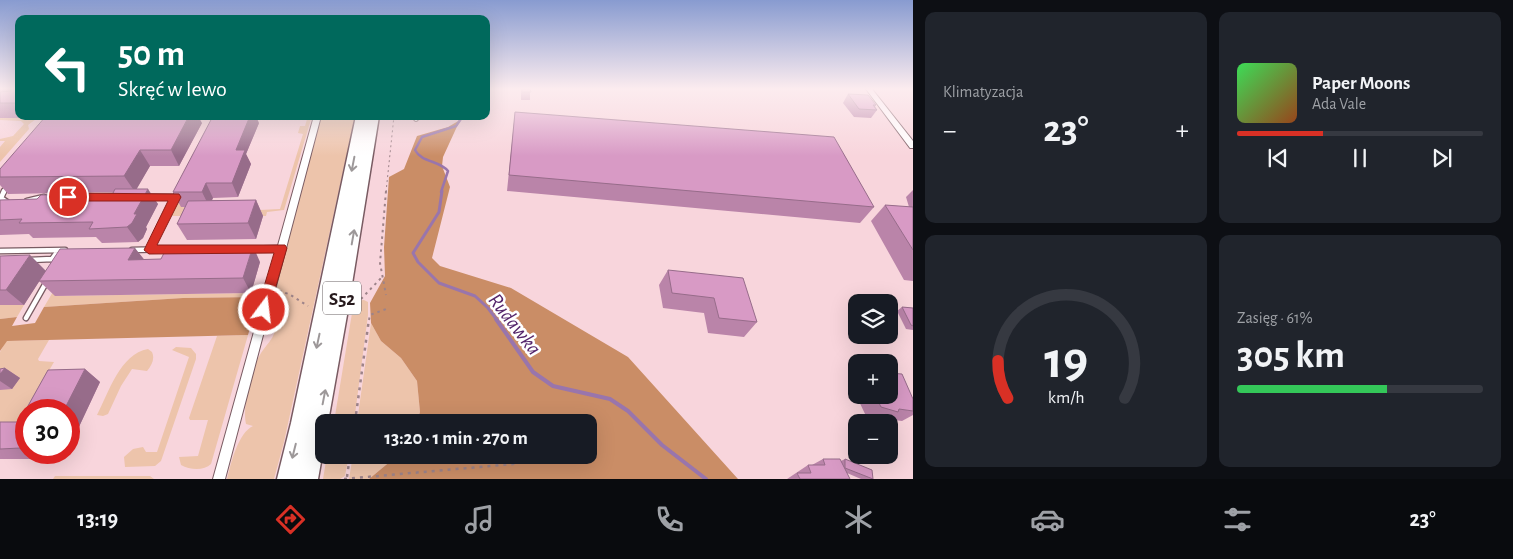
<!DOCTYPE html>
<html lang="pl">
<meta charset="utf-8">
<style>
body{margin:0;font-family:"Alegreya Sans",sans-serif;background:#20242c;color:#f1f3f6;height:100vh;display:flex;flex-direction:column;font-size:19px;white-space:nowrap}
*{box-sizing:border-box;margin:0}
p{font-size:16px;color:#9ea1a6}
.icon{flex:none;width:28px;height:28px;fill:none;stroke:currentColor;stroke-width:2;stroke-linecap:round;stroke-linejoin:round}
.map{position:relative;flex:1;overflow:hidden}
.side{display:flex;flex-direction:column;gap:12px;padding:12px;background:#0d0f14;width:600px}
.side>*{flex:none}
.top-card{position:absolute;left:15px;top:15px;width:475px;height:105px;border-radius:10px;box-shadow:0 5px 20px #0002;background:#00695c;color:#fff;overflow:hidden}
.controls{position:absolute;left:848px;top:294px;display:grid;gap:10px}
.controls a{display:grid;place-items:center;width:50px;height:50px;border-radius:10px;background:#171b24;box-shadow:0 5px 20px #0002;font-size:25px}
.speed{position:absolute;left:15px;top:399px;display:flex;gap:10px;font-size:25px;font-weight:700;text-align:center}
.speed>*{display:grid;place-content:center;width:65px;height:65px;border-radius:50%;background:#171b24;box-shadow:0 5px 20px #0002;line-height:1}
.speed .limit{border:8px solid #d22;background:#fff;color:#111}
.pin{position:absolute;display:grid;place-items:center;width:42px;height:42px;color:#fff;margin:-21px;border:2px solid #fff;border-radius:50%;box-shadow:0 1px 5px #0007}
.me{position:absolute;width:55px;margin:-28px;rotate:15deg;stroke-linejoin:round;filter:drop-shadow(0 0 4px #0008)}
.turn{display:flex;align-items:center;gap:18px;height:105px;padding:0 20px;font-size:22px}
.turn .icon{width:65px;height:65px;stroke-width:2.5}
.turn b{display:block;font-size:35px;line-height:42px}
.big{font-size:38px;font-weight:600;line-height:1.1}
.side .widget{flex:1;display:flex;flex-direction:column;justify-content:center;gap:8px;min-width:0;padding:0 18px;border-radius:10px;background:#20242c}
.side .dial{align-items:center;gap:0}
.dial svg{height:130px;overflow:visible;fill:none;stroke:#363941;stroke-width:7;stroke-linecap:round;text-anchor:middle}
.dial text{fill:#f1f3f6;stroke:none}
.song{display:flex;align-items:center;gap:15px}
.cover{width:60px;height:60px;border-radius:8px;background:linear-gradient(135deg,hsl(130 70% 55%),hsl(20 70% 35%))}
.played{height:5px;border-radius:2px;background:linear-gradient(90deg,#d93025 35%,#363941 35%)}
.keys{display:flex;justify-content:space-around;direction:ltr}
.heat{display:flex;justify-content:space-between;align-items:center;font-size:28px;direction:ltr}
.charge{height:8px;border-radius:4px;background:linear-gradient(90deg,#34c759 61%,#363941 0)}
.side .tiles{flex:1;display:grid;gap:12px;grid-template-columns:repeat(2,1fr)}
.trip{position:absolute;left:315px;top:414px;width:282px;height:50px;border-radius:10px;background:#171b24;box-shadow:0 5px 20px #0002;font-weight:600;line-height:50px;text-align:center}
.tabs{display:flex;height:80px;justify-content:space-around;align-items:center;background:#090b0e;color:#9ea1a6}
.tabs .icon{width:35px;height:35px}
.tabs .selected{color:#d93025}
.tabs b{font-size:22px;color:#f1f3f6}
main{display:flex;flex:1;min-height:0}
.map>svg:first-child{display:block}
.green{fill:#edc4ab}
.forest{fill:#ca8d66}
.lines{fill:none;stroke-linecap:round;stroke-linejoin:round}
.stream-far2{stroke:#9975ac;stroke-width:2.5}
.stream-far1{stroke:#9975ac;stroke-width:3}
.stream{stroke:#9975ac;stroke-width:4}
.service-far1-casing{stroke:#795b62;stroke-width:5.5}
.service-casing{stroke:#795b62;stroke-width:7}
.minor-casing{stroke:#795b62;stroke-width:2}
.motorway-casing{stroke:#795b62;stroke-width:3}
.path-far2{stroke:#9d8389;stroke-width:1;stroke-dasharray:2 3;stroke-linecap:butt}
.path-far1{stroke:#9d8389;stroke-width:2;stroke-dasharray:2.5 4;stroke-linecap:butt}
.path{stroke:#9d8389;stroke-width:2.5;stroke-dasharray:3 5;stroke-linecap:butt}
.service-far1{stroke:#fff;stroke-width:4}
.service{stroke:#fff;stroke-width:4.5}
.minor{fill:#fff;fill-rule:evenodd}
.motorway{fill:#fff;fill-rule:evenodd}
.wall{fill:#ba84a9}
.shaded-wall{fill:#976c8a}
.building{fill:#d89ac5;stroke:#976c8a}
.oneway{stroke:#9d9899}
.route{fill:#d93025;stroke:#8d1f18}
.labels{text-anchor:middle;stroke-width:5;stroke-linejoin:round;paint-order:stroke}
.shield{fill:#fff;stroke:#675e60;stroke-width:1}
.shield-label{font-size:19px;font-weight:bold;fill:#26191c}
.water-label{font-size:21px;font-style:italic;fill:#56276c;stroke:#fff}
</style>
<main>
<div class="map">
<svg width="913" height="479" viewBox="0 0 913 479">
<rect width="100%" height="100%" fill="#f8d5dc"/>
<path class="green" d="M36,116H40L28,125L29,129L0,162V147L5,141H0V139L13,136L24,124L21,121L0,120V118Z
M308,116H312L284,210L267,212L266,216H171L183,191L182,207L237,211L280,209L303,134L298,133L300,126H305Z
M321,116H355L284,442L274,479H227C231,463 238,433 253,426L246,424C242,406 251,369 261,353C266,345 273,340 275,330C275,324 274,319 270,316L272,294Z
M70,263L56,296L255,293L254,297L183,298L44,307Z
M364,300L368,302V315L354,422H334L354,301Z
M0,305H24L17,317L0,319Z
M371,323L381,341L401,358L417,381L420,412L417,422H357Z
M248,335L211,464C204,471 190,470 181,465L179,457L198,456L208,420H190L189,418L217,336Z
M49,340L38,359L39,361L54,362L26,410V433L0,436V352L6,341Z
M176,347L191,348L196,354V359L161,461L155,466L125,467L124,457L133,449L143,447L146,452H157L189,357L172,350Z
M148,349L152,352C155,359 152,365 147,371L132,369L121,386L108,414L103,416L97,415C109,392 120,354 148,349Z
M327,455H349L345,476L340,479H323Z
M353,455H398L369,479H349Z
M55,476H150L154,479H53Z"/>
<path class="forest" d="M460,120L443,157L442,166L450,187L432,258L440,266L511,288L628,357L738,479H369L398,455H589V422H417L420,412L417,381L401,358L381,341L371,323L370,303L385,276L384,247L389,177L404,169L417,136L448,127Z
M259,297L248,335L7,341L0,351V319L17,317L12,326L35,323L44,307L183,298Z"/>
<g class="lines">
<path class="stream-far2" d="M441,192L448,171C439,160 422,163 415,150L422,137L456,126L463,116"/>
<path class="stream-far1" d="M442,191L439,212L413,253L418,262L439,283L475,296L488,308L497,320"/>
<path class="stream" d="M496,319L533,372L553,386L610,399L628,411L662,445L706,479"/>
<g class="service-far1-casing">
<path id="service-far1" d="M416,116V119
M4,192L6,187"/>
</g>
<g class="service-casing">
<path id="service" d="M4,191L1,198L7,202
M149,197H175
M27,201L44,197
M250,249L281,248
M132,250L170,249
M149,250L176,195
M0,251L65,250
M30,260L52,259
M55,262L52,259L58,251
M26,318L47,281"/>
</g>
<g class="minor-casing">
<path id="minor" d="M866,89H872L913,141V148H910Z
M314,116H321L225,479H213Z"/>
</g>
<g class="motorway-casing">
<path id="motorway" d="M356,116H379L347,315L328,422H324V445L318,479H277L291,423Z"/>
</g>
<path class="path-far2" d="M386,192L394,116"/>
<path class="path-far1" d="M386,191L380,263L386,295
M279,291L289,294L308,306
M361,299L383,276
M369,320L370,315L386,309"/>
<path class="path" d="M355,422L369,319
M347,477L350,455
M344,479L513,464L525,455"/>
<use href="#service-far1" class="service-far1"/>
<use href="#service" class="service"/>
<use href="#minor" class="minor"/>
<use href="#motorway" class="motorway"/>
</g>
<path class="wall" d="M0,89H19V116H28L27,118H0Z
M521,89H530V100H521Z
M848,94L876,105L875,107L877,110L871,118L854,117L843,103Z
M515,112L874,207L860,223L507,191Z
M202,123L179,166H150L136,189L158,204L146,227L147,229L143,238L138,242L102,243L96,237L33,238L29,234L0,235V200L37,199L113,193L114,192L8,194L0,185V169Z
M259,123L246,154L251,164L238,197L213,198L212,200H256L263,216L256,239L187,240L177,224L185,207H181L173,192Z
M913,190V281L904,280L871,221L885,205L909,207L906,197Z
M0,256L46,271L144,260L260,262L251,293L55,296L39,281L24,305H0Z
M668,270L757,322L744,337L708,333L704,313L663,308L659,285Z
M902,307L913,308V330L906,329L897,311Z
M5,368L20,378L12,389L0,390V369Z
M85,369L100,382L69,448V410H26V452H43L39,459H0V422H19L48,370Z
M856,377V394L850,381Z
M856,395H889L913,399V415L902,421L886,419L883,421L866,416Z
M823,459L841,461L845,459L873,479H861L847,473L850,479H787L808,465H812Z"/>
<path class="shaded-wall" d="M19,99V108L15,103Z
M189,116H198L202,123L179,166L171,150Z
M249,116H256L259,123L246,154L251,164L238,197L232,183L236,150Z
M140,150L150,166L135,192L124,176Z
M206,183L213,198L209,206L202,192Z
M148,189L158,204L146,227L147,229L143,238L138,242L127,227Z
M256,200L263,216L256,239L248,223Z
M253,246L260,262L251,293L243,278Z
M135,248L147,263L128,260Z
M30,255L46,271L24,305L6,290Z
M5,368L20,378L12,389L0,381V374Z
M85,369L100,382L69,448V410H64Z
M25,441L26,442V452L20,448Z
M28,452H43L39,459Z"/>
<path class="building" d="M10,89H19V92L16,95H19V99L15,103H0V92L11,91Z
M522,89H530L531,92H522Z
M848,94L868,95L876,105H873L877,110L859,109Z
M515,112L834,137L874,207L509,175Z
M46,116H189L171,150H140L124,176L0,177V169Z
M213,116H250L236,150H245L232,183H206L202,192H173Z
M115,189H148L134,214H137L132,223L127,227L89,229L93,222L19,223L22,219L0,220V200L37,199L41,195L113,193Z
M256,200L248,223L177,224L188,201Z
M885,205L913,207V250Z
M253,246L243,278L39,281L60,249L135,248L128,260L161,259L167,247Z
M30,255L6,290H0V256Z
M668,270L743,278L757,322L719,318L714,298L672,293Z
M902,307L913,308V326L911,325Z
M5,368L0,374V369Z
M85,369L64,410H26V441H25L20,448L0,449V422H19L48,370Z
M889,373L902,374L913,399V411L899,409L898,412L881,407L875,395H889Z
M823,459H840L850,479H800L797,473H811L808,465H825Z
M845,459L872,470L873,479L845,468Z"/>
<defs><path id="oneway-shaft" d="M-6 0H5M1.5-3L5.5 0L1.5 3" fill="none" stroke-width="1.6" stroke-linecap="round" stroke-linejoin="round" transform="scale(1.25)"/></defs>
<g class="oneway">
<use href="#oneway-shaft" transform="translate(353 164) rotate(101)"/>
<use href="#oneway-shaft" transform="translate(353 237) rotate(-80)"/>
<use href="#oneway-shaft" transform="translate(318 341) rotate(102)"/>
<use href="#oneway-shaft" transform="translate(324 397) rotate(-79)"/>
<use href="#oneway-shaft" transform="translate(294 451) rotate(104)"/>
</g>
<linearGradient id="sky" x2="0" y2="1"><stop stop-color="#889bd0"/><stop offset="0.57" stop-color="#fcecef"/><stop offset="1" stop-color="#fcecef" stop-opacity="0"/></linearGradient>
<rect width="913" height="156" fill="url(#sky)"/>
<path class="route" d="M68,193L179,194L181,197L157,245H285L287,248L268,314L264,315L259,314L257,310L274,253L149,254L144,250L168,201H68L62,197Z"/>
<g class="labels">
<rect class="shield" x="323" y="281.5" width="38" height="33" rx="4"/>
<g class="shield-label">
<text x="342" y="305">S52</text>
</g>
<g class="water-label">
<text transform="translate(515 324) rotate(52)" y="7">Rudawka</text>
</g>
</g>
</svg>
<div class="controls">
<a><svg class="icon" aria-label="layers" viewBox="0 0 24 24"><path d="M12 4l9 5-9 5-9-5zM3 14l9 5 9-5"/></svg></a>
<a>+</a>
<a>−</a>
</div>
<div class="speed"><div class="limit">30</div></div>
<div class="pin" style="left:68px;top:197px;background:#d93025"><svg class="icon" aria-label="arrive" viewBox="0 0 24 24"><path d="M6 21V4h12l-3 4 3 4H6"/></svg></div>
<svg class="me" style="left:264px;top:310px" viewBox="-20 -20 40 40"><circle r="17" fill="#d93025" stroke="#fff" stroke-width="3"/><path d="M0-11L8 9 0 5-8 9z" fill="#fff"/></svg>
<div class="trip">13:20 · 1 min · 270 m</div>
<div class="top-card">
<div class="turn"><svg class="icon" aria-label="left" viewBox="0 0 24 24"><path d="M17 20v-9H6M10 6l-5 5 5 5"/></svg><div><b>50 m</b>Skręć w lewo</div></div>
</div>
</div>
<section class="side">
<div class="tiles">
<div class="widget"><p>Klimatyzacja</p>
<div class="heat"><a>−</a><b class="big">23°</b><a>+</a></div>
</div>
<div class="widget">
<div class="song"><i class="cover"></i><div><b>Paper Moons</b><p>Ada Vale</p></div></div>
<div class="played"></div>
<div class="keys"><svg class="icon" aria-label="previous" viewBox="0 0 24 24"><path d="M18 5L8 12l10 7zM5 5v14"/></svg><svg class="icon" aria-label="pause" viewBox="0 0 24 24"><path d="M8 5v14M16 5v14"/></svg><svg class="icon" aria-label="next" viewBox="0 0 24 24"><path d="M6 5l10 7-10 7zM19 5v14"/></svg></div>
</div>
<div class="widget dial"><svg viewBox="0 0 100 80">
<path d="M14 69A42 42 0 1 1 86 69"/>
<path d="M14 69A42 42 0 0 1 8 46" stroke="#d93025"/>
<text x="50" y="56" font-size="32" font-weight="700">19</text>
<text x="50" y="72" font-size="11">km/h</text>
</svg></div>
<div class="widget"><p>Zasięg · 61%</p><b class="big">305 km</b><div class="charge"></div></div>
</div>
</section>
</main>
<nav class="tabs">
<b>13:19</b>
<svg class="icon selected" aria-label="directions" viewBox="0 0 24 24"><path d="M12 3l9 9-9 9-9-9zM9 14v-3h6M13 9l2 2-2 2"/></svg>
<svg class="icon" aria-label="music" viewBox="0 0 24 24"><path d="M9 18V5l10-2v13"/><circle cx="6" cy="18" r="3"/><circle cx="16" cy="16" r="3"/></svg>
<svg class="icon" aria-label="phone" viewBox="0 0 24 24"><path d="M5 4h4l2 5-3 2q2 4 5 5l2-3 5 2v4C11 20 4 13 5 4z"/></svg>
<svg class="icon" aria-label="climate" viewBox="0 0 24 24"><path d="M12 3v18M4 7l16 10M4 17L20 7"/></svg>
<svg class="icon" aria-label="car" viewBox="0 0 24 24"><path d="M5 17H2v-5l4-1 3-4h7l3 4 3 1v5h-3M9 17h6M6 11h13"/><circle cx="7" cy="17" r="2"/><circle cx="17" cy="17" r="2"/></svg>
<svg class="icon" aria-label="filters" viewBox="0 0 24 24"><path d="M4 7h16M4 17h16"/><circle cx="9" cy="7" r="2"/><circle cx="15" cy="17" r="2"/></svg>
<b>23°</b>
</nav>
